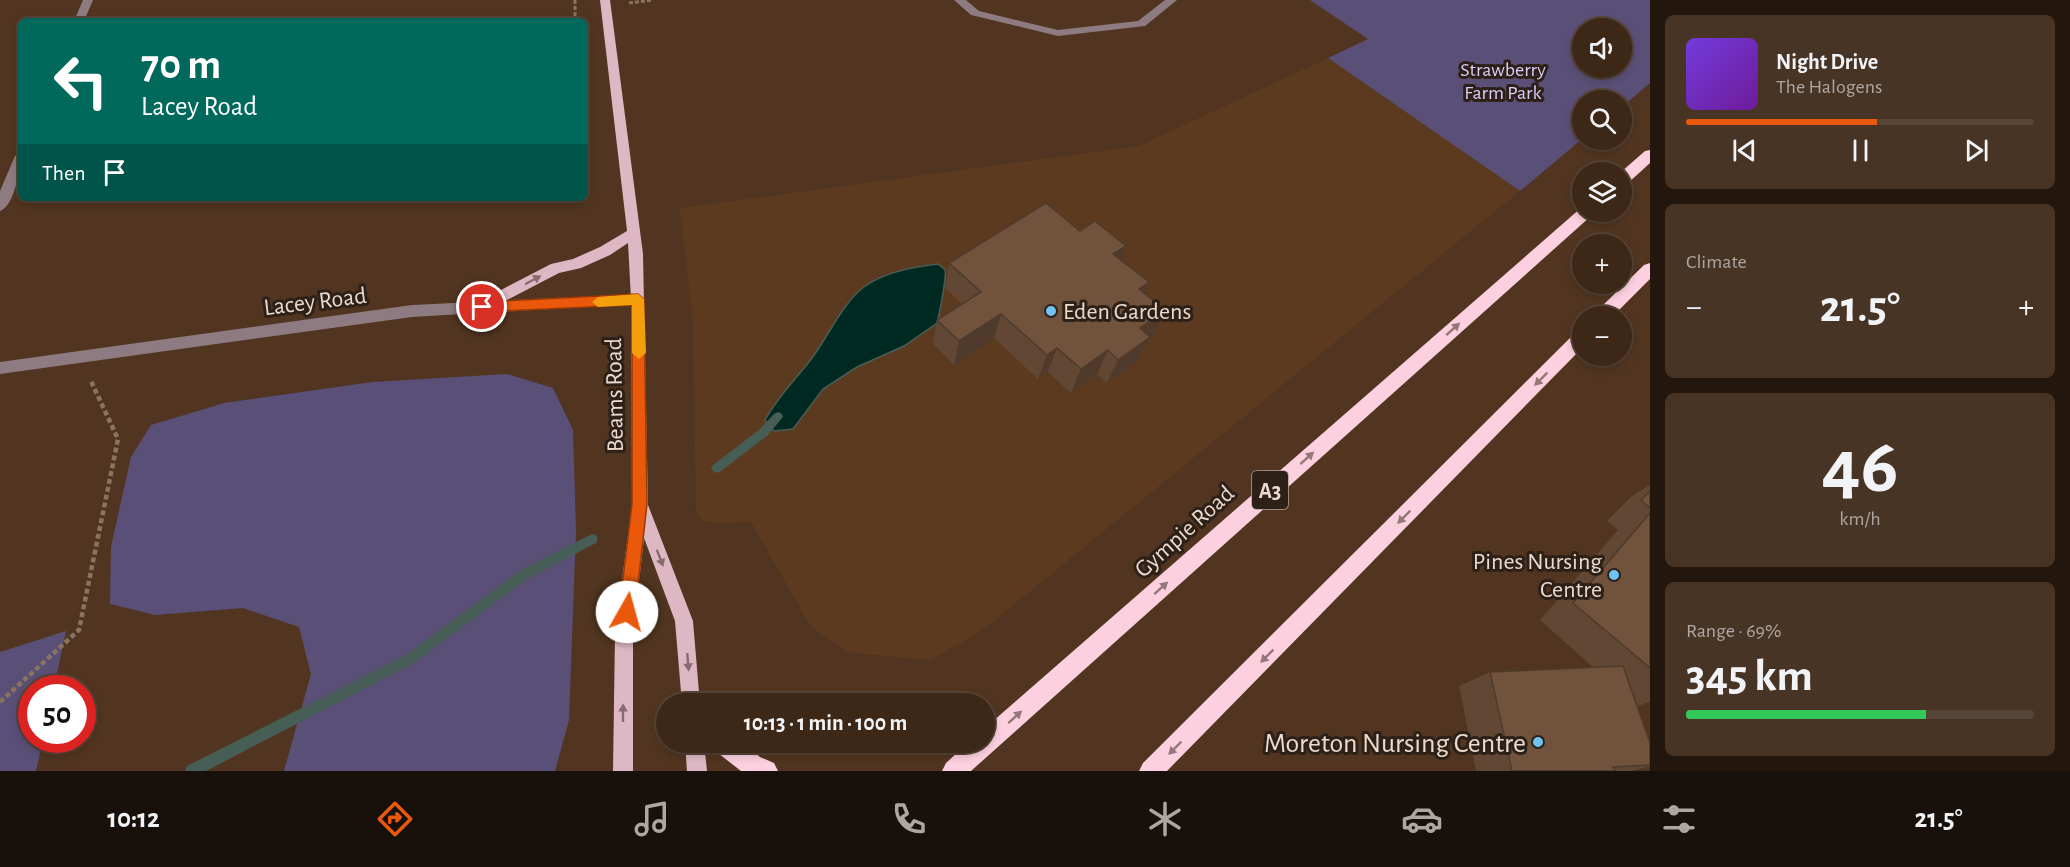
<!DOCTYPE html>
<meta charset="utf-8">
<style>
body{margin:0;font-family:"Alegreya Sans",sans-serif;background:#483425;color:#f1f3f6;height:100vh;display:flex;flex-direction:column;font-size:22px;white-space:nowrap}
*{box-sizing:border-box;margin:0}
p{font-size:20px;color:#ada6a2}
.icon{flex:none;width:33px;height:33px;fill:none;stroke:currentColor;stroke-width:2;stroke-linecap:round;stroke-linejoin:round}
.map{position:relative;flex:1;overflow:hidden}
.details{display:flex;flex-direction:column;gap:15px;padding:15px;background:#22160d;width:420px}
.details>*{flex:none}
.hud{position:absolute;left:18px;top:18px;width:570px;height:183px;border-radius:9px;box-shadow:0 3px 9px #0003,0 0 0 2px #564437;background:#00695c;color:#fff;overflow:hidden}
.buttons{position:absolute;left:1572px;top:18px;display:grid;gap:12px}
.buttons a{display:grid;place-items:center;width:60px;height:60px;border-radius:50%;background:#3d2818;box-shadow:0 3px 9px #0003,0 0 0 2px #564437;font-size:30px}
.speed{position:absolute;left:18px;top:675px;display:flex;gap:12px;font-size:30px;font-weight:700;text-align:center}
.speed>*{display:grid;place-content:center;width:78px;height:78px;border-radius:50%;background:#3d2818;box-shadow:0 3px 9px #0003,0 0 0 2px #564437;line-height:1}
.speed .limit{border:9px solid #d22;background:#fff;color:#111}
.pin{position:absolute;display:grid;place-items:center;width:51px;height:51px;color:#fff;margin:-26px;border:3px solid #fff;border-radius:50%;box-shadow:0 2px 6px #0007}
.me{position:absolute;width:66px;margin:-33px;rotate:7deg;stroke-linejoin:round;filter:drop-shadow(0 0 4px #0008)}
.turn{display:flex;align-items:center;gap:21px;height:126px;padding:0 24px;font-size:27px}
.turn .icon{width:78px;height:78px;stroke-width:2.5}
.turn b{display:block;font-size:42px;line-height:51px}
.then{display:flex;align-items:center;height:57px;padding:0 24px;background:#0003;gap:12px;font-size:22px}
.big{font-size:45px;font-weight:600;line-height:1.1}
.details .tile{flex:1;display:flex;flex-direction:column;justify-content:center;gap:9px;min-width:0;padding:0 21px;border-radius:9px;background:#483425}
.details .dial{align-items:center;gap:0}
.dial b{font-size:78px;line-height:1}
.song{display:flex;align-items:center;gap:18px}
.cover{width:72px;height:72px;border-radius:9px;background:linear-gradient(135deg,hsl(260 70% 55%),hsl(280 70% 35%))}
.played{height:6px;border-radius:3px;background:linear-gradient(90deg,#ea580c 55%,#564437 55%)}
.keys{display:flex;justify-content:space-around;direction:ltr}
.heat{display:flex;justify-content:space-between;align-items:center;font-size:33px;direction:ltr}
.charge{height:9px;border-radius:4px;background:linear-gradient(90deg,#34c759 69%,#564437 0)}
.trip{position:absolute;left:656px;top:693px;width:339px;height:60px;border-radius:30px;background:#3d2818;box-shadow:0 3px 9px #0003,0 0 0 2px #564437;font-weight:600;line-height:60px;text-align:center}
.menu{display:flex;height:96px;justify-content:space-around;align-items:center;background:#18100a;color:#ada6a2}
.menu .icon{width:42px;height:42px}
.menu .current{color:#ea580c}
.menu b{font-size:27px;color:#f1f3f6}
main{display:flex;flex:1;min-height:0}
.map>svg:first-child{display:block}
.built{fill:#5c3a20}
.green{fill:#5a4f76;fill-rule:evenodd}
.water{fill:#002921;stroke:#465e55;stroke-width:1.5}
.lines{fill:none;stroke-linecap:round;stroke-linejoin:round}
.stream{fill:#465e55;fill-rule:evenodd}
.path-far1{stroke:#8b7361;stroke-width:3;stroke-dasharray:4 2;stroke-linecap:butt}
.path{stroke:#8b7361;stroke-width:4.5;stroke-dasharray:5 3;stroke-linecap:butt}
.minor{fill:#8d7b81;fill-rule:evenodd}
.major{fill:#ddb8c4;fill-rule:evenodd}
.highway{fill:#fcd0de;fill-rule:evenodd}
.wall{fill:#614734}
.shaded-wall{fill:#4f3a2b}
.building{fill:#71533d;stroke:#4f3a2b;stroke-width:1.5}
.oneway{fill:#856c6e}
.oneway2{fill:#94787a}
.route{fill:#ea580c;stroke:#983908;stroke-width:1.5}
.slow{fill:#f59e0b}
.poi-dot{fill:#70c2f4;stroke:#2d2017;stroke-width:2}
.labels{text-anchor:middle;stroke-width:6;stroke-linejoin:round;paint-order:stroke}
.far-park-label{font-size:20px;fill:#d9ccfb;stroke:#2d2017}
.shield{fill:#2d2017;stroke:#b2a296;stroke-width:1.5}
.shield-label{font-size:22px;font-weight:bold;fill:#ebdacd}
.street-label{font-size:24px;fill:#ebdacd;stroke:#2d2017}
.poi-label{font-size:24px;fill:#ebdacd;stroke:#2d2017;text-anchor:start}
.near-poi-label{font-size:28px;fill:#ebdacd;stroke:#2d2017;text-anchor:end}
</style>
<main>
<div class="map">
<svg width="1650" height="771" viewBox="0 0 1650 771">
<rect width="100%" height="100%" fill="#513520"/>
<path class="built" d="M1328,58L1520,191L984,629L931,660L851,653L811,627L751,522L715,523L701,520L696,509L693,321L680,208L1139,146Z"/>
<path class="green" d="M1310,0H1650V83L1622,107V100H1582V139L1520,191L1328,58L1368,39ZM1582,28H1622V68H1582Z
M507,374L553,388L573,430L576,530L569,720L555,771H284L311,674L299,627L243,608L155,615L110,604L111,547L131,457L151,425L224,403L372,382Z
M66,631L54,688H32V740H43L36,771H0V652Z"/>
<path class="water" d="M938,264C940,266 944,268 945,270C947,275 939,316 937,323L904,346L857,367L823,389L793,429L774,431L765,420C777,398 794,381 809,362C826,341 842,303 864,287C884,272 913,267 938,264Z"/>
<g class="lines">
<path class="stream" d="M778,412L782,414L783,417L767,436L721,471L717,473L713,471L711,468L713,465L759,430L774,414Z
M592,534L596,535L598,539L596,543L527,579L414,663L206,771H185L187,766L406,655L519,571Z"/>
<path class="path-far1" d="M575,0V21
M629,3L652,0"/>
<path class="path" d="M0,702L79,630L118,439L90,379"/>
<path class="minor" d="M83,0H93L84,21H74Z
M954,0H966L979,11L1058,30L1138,21L1165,0H1177L1145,26L1058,36L971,15Z
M21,152C21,166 15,206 0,211V191L15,156Z
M638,294L645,299L638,304L412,317L0,374V362L412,305Z"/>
<path class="major" d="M600,0H610L643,254L648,505L693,621L700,704H682L675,621L644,538L633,634V771H613L615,634L632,504L631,299L628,243L610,255L581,268L559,273L486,311L481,313L474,307L476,303L551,264L573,259L600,247L627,231Z
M685,742H704L707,771H687Z"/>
<path class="highway" d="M1650,150V163L1627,184L1622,185L1621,172L1645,151Z
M1582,207V212H1593L1591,216L971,771H942L946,763L969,742H984V729Z
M1650,263V279L1613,316H1595L1597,311L1644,265Z
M1582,330V348L1167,771H1139L1143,763L1576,332Z
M711,742H741L760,757L774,763L778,771H741L714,750Z"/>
</g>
<path class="wall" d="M1080,231L1121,260L1144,293L1165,310L1153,335L1150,337L1138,361L1107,383L1097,374L1071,393L1048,372L1038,379L994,338L954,365L933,344L937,320L962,304L945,288L949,263Z
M1650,485V702L1638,706L1636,705L1650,743V766L1632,771H1476L1459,686L1490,672L1594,668L1540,620L1618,530L1607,521L1632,496Z"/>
<path class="shaded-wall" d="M1126,246L1116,272L1113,254Z
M1149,282L1138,308L1139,289Z
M1165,310L1153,335L1128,353L1150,337L1138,361L1107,383L1118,360L1140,328Z
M1001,314L994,338L954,365L959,341Z
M1057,348L1048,372L1038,379L1047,355Z
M1108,350L1097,374L1071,393L1081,369Z"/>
<path class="building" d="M1046,203L1080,231L1095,221L1126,246L1113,254L1149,282L1139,289L1165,310L1140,328L1150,337L1118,360L1108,350L1081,369L1057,348L1047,355L1001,314L959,341L937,320L981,292L949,263Z
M1650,491V508L1641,500Z
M1650,513V668L1573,603Z
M1623,666L1650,743V765L1613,767L1615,771H1512L1490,672Z"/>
<defs><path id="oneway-solid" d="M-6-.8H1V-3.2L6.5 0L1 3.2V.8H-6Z" transform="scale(1.5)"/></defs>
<g class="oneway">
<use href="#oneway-solid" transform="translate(533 280) rotate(-28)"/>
<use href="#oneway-solid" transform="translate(660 558) rotate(69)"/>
<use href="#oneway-solid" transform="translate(688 662) rotate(85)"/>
<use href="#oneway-solid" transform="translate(623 713) rotate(-90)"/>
</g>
<g class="oneway2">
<use href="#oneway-solid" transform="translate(1453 329) rotate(-42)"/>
<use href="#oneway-solid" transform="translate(1541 379) rotate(135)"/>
<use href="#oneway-solid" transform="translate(1307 458) rotate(-42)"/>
<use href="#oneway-solid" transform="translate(1404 517) rotate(135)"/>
<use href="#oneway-solid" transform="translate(1161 588) rotate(-42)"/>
<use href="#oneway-solid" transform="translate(1267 656) rotate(135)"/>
<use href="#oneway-solid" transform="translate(1015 717) rotate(-42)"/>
<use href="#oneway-solid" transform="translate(1175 748) rotate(135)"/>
</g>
<path class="route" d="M638,294L644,299L647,504L635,612L632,618L627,620L621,618L619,612L632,504V305L482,312L475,307L482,302Z"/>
<path class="slow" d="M638,294L644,299L646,353L639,359L632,353V305L598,307L592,302L598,297Z"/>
<g class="poi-dot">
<circle cx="1051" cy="311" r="6"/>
<circle cx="1614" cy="575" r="6"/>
<circle cx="1538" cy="742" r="6"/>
</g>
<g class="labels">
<g class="far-park-label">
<text x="1503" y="76">Strawberry<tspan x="1503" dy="23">Farm Park</tspan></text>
</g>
<rect class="shield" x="1252" y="471" width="36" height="38" rx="4.5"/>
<g class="shield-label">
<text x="1270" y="498">A3</text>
</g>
<g class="street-label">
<text transform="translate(315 301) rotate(-7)" y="8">Lacey Road</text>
<text transform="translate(614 395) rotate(-91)" y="8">Beams Road</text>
<text transform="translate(1184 531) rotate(-42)" y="8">Gympie Road</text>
</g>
<g class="poi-label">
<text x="1063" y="319">Eden Gardens</text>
<text x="1602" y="569" text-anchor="end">Pines Nursing<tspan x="1602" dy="28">Centre</tspan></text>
</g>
<g class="near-poi-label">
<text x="1526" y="752">Moreton Nursing Centre</text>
</g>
</g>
</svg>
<div class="buttons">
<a><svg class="icon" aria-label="sound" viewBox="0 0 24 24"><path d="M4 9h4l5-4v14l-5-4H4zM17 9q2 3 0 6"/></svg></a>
<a><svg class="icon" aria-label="search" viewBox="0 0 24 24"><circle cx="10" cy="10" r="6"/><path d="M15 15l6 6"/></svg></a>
<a><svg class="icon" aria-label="layers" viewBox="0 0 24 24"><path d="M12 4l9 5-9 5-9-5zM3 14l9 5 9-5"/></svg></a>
<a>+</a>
<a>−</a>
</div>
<div class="speed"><div class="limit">50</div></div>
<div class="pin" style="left:482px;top:307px;background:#d93025"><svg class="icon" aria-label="arrive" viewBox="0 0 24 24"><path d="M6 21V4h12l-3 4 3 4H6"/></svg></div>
<svg class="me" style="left:627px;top:612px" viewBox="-20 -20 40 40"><circle r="19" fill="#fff"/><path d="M0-13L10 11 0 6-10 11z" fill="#ea580c"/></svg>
<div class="trip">10:13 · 1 min · 100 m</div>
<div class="hud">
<div class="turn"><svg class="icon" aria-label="left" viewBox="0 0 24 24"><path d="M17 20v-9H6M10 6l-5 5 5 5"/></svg><div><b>70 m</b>Lacey Road</div></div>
<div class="then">Then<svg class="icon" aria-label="arrive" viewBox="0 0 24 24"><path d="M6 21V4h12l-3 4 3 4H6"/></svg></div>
</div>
</div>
<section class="details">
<div class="tile">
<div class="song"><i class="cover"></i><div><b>Night Drive</b><p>The Halogens</p></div></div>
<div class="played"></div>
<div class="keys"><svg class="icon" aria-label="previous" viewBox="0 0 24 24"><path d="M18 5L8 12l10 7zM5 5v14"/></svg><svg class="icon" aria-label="pause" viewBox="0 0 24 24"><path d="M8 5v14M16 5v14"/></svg><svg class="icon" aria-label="next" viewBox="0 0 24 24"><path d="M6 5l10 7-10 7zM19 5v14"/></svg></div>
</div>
<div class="tile"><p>Climate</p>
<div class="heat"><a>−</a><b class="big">21.5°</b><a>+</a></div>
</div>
<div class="tile dial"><b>46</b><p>km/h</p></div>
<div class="tile"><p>Range · 69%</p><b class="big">345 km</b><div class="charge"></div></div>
</section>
</main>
<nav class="menu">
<b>10:12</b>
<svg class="icon current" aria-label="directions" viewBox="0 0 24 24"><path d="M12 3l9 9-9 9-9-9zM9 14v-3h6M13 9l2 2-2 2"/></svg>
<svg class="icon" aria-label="music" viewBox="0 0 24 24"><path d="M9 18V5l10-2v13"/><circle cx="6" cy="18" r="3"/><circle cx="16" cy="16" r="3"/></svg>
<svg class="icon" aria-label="phone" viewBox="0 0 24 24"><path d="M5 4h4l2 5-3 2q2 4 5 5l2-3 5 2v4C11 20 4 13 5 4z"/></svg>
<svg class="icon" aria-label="climate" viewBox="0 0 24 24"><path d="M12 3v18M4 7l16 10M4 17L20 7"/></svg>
<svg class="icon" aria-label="car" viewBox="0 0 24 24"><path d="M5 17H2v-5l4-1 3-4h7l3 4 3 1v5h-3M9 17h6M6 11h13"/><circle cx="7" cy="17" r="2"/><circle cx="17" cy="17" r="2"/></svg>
<svg class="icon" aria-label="filters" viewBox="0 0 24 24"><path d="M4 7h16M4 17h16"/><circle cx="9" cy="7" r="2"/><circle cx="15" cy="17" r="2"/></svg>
<b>21.5°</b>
</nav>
